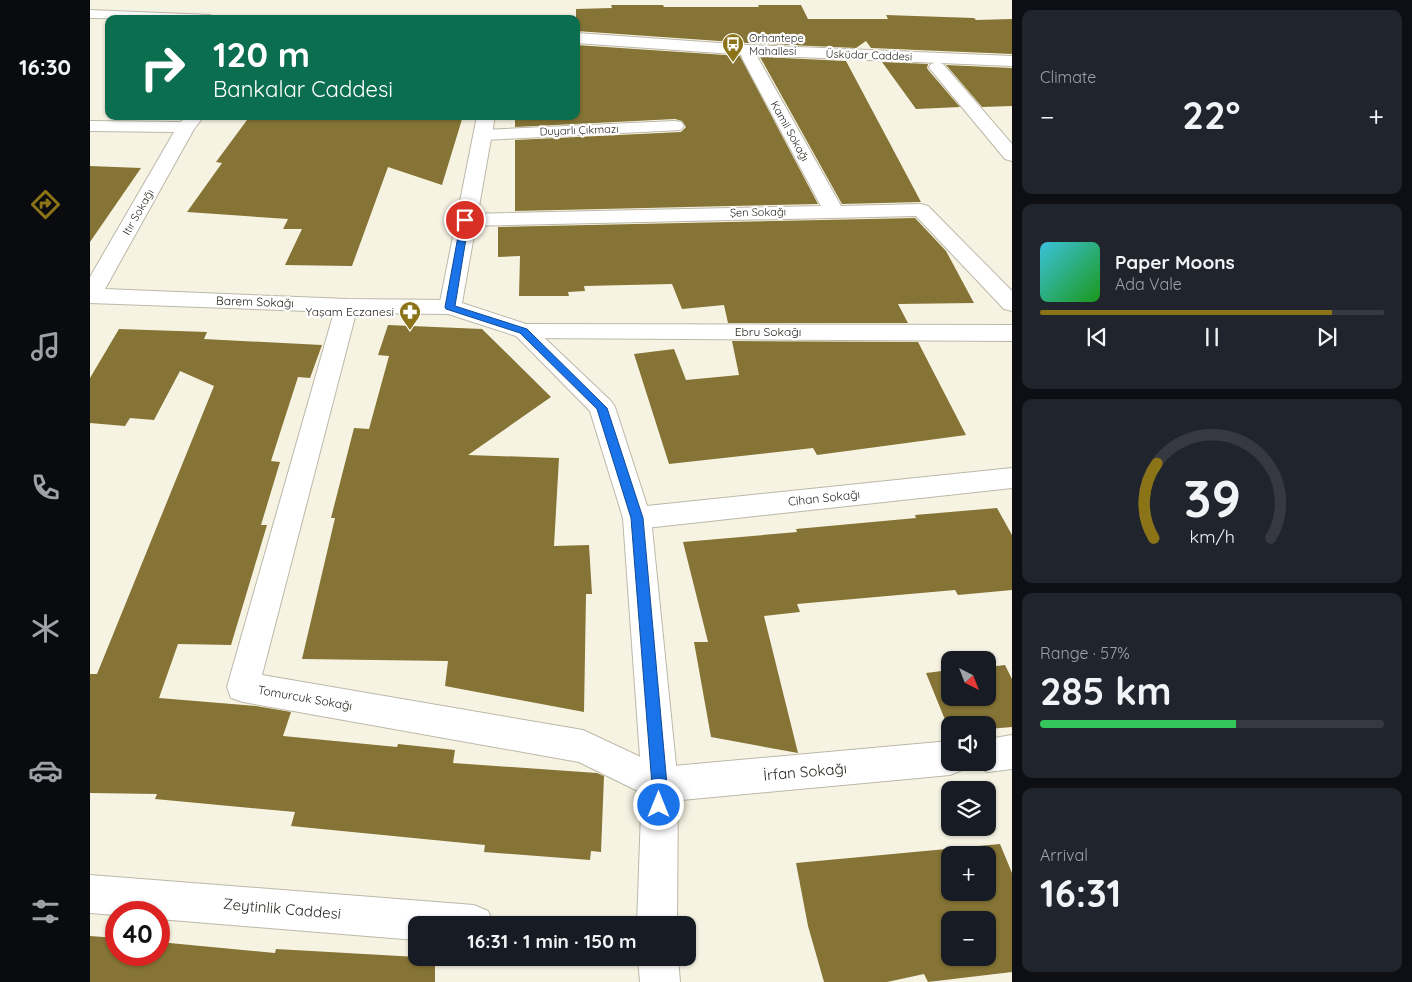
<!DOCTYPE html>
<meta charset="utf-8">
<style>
body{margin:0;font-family:Quicksand,sans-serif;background:#20242c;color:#f1f3f6;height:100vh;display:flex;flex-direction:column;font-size:19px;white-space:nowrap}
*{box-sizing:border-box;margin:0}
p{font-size:16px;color:#9ea1a6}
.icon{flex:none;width:28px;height:28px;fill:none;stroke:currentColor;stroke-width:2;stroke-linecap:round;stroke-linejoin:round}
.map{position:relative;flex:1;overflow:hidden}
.drawer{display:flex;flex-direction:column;gap:10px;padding:10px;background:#0d0f14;width:400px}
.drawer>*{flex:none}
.top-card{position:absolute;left:15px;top:15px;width:475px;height:105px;border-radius:10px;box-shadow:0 1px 4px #0004;background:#0b6e4f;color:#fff;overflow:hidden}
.needle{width:32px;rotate:138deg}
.tools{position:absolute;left:851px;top:651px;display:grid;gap:10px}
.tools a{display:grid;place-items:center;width:55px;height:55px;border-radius:10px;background:#171b24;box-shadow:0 1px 4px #0004;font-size:25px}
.speed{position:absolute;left:15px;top:901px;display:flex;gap:10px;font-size:25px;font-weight:700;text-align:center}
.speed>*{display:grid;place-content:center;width:65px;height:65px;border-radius:50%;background:#171b24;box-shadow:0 1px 4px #0004;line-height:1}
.speed .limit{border:8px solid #d22;background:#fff;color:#111}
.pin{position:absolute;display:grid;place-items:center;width:42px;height:42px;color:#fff;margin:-21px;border:2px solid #fff;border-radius:50%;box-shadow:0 1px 5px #0007}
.me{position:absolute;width:55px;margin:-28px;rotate:0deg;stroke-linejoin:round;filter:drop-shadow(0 0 4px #0008)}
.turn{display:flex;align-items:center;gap:18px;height:105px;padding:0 25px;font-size:22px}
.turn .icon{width:65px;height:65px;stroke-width:2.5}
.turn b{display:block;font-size:35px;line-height:42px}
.big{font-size:38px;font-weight:700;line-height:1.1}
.drawer .tile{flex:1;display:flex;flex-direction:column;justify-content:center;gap:8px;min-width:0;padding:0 18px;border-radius:10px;background:#20242c}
.drawer .dial{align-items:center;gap:0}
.dial svg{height:130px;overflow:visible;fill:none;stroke:#363941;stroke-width:7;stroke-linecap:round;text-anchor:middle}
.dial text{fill:#f1f3f6;stroke:none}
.song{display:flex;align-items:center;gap:15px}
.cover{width:60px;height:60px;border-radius:8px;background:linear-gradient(135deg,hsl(190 70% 55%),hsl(120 70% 35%))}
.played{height:5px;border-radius:2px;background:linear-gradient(90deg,#8b7418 85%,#363941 85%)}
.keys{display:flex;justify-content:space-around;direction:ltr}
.heat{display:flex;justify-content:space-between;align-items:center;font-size:28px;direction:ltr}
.charge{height:8px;border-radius:4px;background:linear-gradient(90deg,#34c759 57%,#363941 0)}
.trip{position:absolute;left:318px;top:916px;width:288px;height:50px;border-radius:10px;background:#171b24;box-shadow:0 1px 4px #0004;font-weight:700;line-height:50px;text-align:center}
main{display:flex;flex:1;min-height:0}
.dock{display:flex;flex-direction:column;width:90px;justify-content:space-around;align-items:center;background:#090b0e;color:#9ea1a6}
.dock .icon{width:35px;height:35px}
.dock .selected{color:#8b7418}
.dock b{font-size:22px;color:#f1f3f6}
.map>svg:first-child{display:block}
.building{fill:#857435;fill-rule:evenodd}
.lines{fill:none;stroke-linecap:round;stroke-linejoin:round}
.minor-casing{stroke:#bcb8a9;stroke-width:2}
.tertiary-casing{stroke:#bcb8a9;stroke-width:2}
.primary-casing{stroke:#bcb8a9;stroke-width:2}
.minor{fill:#fff;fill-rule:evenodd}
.tertiary{fill:#fff;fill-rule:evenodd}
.primary{fill:#fff;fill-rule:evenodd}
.route{fill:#1a73e8;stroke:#114b97}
.labels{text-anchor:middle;stroke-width:4.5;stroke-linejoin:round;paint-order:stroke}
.far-poi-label{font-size:11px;fill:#272620;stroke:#fff;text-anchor:start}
.far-street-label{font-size:11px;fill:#272620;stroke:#fff}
.street-label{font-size:12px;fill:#272620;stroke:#fff}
.poi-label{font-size:12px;fill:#272620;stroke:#fff;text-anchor:end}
.near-street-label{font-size:15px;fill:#272620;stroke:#fff}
</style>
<main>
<nav class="dock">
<b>16:30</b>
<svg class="icon selected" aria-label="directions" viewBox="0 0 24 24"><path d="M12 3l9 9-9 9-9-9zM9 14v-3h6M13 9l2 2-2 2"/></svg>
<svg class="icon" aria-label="music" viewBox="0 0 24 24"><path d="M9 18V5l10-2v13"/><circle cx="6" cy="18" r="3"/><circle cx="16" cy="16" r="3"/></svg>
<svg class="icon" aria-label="phone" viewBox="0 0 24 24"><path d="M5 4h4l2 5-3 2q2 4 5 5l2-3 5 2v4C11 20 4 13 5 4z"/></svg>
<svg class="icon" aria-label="climate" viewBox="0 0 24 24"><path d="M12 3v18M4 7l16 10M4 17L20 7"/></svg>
<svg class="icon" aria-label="car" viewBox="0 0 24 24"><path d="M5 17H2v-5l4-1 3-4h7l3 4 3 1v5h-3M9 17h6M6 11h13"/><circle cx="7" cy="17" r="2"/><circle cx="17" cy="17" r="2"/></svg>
<svg class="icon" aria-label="filters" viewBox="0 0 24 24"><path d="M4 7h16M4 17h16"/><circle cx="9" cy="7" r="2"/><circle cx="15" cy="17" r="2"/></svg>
</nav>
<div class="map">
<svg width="922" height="982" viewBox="0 0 922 982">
<rect width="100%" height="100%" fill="#f7f3e3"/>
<path class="building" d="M521,5H573L574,7H669L668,5H711L718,19H798L796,15L884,18L886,20L922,19V54L781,48L776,41L766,48L658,43L486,31V9L522,8Z
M486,45L650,56L728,204L425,211V140L591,132L596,127L592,121L585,119L425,127V116H486Z
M670,57L756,61L831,202L752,204Z
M792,62L838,64L837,68L839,71L870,107L826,109Z
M856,65L922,68V106L892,107Z
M160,116H373L352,185L298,167L262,266L195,265L212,229H193L198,219L97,212L132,163L126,162Z
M0,166L51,168L0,242Z
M825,218L856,251L884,303L808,304L818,323H638L634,305L592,309L582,284L494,286L495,291L478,292L479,296H429L430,256L408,257V227Z
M298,325L392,329L461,397L378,455L469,458L464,546L499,545L502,594H496L494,712L355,686L358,661L212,659L245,518H241L264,428L279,429L299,356L288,355Z
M29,329L117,332L114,339L232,345L220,378L208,377L181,461L190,462L171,525H177L141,645L88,644L69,698L166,706L201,712L193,736L307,747L308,744L365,750L363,763L507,773L514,776L511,852L501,851L500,860L394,852L395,845L201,826L205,812L65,799L67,794L0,793V674H7L124,386L90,371L64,420L40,418L35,426L0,423V378Z
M642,341L828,342L876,435L727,455L723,448L579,464L544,354L584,349L596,380L649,375Z
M907,508L922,535V590L868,595L865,590L707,604L710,612L674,616L708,753L621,737L604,642H618L593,542L707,532L706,529L826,518L825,515Z
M915,665L922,679V727L898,729V725H860V732L836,673L860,670V698H898V667Z
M910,844L922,873V972L838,982L834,974L797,982H734L718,926L706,863ZM860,855H898V892H860ZM860,920H898V958H860Z
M0,936L26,938V955H69V942L185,953L186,949L345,958V982H0Z"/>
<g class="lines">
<g class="minor-casing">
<path id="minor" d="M658,45L664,47L668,58L751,206L831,204L838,206L922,291V311L914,309L826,216L375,226L368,224L365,220L368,216L375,214L731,206L652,58L650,50L652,47Z
M847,62L853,64L922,144V161L915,159L841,70L839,67L841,64Z
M96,116H114L104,129L15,289L257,299L360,300L368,302L371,307L368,312L360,314L266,313L172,675L493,730L572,767L860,741V762H875L872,770L860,775L570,802L489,762L153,702L141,698L137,687L244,312L0,303V277L84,132L0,131V121L91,122Z
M585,121L591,122L594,126L591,130L393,140L387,139L384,135L387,131L393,130Z
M434,324L922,325V341L434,338L426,336L422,331L426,326Z
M922,468V488L547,529L537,526L533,518L537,510L547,507Z
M922,735V769L898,772L886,767L884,762H898V739Z"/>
</g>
<g class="tertiary-casing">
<path id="tertiary" d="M387,116H405L372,303L442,326L521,401L525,407L561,518L588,785L587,925H547L552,785L533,518L500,411L426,336L352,312L349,307Z
M0,875L384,905L398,911L404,925H326V940L69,919V912H26V915L0,913Z
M548,958H588L590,982H550Z"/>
</g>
<g class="primary-casing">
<path id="primary" d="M0,10L120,15L127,19L0,18Z
M486,33L658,45L922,56V66L658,55L486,43Z"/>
</g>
<use href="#minor" class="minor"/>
<use href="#tertiary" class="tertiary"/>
<use href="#primary" class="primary"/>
</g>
<path class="route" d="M375,217L379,220L365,306L437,329L517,408L553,518L577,785V805L575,810L569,813L564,810L562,805V785L541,518L507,409L430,333L356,309L355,307L371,220Z"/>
<defs>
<g id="bus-pin" transform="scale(1.125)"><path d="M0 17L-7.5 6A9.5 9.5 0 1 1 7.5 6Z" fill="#8b7418" stroke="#fff"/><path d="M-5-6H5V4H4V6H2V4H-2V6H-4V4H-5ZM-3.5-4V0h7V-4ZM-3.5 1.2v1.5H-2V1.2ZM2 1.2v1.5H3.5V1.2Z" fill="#fff"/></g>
<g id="pharmacy-pin" transform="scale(1.125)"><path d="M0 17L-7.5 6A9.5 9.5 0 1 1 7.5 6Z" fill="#8b7418" stroke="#fff"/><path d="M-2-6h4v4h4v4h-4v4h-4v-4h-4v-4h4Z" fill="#fff"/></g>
</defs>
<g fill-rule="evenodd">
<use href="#bus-pin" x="643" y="44"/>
<use href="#pharmacy-pin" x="320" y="312"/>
</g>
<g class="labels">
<g class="far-poi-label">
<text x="659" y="42">Orhantepe<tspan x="659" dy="13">Mahallesi</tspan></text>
</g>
<g class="far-street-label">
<text transform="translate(779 55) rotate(2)" y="4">Üsküdar Caddesi</text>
<text transform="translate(489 130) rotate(-2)" y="4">Duyarlı Çıkmazı</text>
<text transform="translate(700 131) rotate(61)" y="4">Kamil Sokağı</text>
<text transform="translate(48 212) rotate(-60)" y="4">Itır Sokağı</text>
<text transform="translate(668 212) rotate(-1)" y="4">Şen Sokağı</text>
</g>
<g class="street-label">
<text transform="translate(165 302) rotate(2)" y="4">Barem Sokağı</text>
<text x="678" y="336">Ebru Sokağı</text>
<text transform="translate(734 498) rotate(-6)" y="4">Cihan Sokağı</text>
<text transform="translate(215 698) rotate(10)" y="4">Tomurcuk Sokağı</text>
</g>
<g class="poi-label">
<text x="304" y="316">Yaşam Eczanesi</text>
</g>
<g class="near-street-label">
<text transform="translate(715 772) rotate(-5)" y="5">İrfan Sokağı</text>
<text transform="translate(192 909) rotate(5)" y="5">Zeytinlik Caddesi</text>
</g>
</g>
</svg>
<div class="tools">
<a><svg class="needle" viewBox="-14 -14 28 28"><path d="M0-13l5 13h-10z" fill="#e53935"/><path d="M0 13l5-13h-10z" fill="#9ea1a6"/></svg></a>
<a><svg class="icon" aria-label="sound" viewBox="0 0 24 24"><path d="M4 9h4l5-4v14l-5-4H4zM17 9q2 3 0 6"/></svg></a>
<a><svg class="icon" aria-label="layers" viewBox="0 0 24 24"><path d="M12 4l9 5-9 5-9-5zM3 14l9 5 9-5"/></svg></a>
<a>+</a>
<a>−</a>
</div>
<div class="speed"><div class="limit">40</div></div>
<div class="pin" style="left:375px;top:220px;background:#d93025"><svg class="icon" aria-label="arrive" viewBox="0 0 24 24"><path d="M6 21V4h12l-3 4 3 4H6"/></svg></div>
<svg class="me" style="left:569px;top:805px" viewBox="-20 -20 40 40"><circle r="17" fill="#1a73e8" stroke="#fff" stroke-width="3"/><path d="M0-11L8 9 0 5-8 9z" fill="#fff"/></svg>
<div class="trip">16:31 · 1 min · 150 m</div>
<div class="top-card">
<div class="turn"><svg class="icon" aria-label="right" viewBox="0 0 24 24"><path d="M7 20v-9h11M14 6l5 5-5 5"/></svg><div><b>120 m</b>Bankalar Caddesi</div></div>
</div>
</div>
<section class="drawer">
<div class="tile"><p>Climate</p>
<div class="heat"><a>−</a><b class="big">22°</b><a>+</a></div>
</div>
<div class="tile">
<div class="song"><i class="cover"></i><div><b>Paper Moons</b><p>Ada Vale</p></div></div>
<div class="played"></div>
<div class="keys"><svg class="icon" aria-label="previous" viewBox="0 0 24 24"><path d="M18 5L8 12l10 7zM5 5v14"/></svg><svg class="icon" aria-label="pause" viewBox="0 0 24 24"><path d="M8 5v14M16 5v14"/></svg><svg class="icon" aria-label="next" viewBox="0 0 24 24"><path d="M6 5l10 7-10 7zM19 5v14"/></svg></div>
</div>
<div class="tile dial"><svg viewBox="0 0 100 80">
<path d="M14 69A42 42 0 1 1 86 69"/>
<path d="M14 69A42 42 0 0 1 16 23" stroke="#8b7418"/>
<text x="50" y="56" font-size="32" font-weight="700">39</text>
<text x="50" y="72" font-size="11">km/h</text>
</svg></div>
<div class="tile"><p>Range · 57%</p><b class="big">285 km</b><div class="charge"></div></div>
<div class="tile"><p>Arrival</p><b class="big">16:31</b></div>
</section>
</main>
